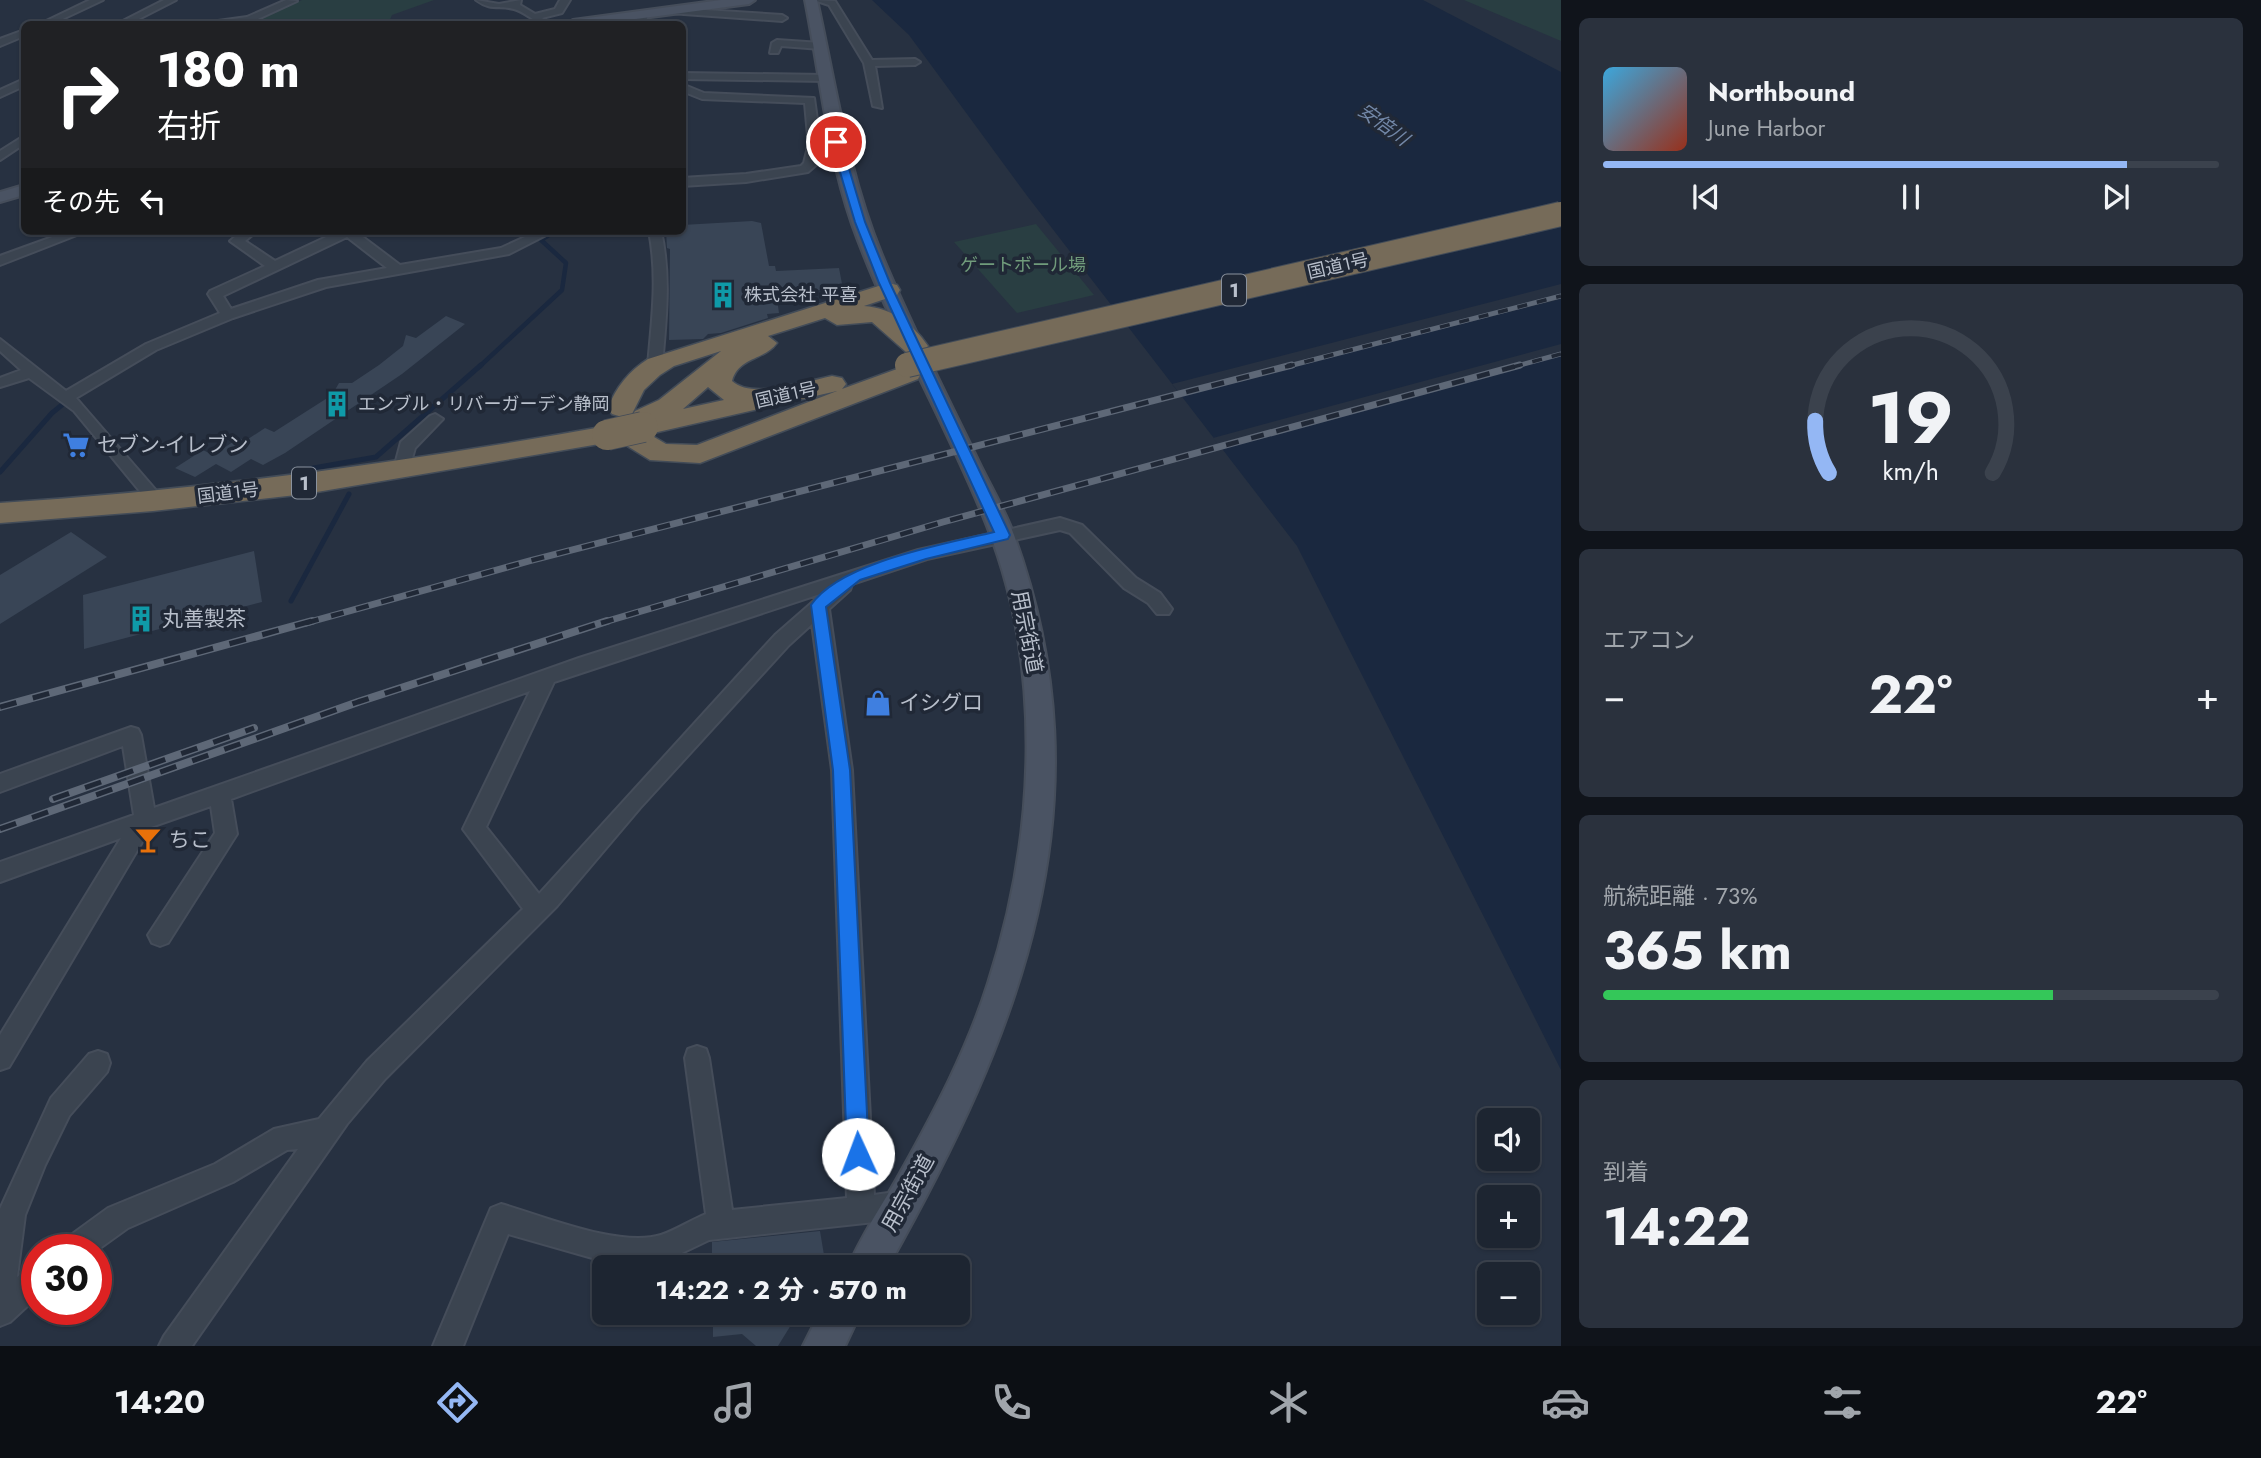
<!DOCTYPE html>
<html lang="ja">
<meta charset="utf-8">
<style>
body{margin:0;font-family:Jost,"Noto Sans JP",sans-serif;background:#2a313d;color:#f1f3f6;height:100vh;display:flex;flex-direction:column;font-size:26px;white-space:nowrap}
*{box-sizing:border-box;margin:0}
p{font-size:23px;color:#a0a5ab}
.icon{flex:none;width:38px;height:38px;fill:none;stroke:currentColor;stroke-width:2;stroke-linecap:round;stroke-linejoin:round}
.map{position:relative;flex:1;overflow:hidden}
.details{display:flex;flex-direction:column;gap:18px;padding:18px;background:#10141b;width:700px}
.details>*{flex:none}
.top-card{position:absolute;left:21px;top:21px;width:665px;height:214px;border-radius:10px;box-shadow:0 2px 5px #0004,0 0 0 2px #3b424d;background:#202124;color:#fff;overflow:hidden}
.tools{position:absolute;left:1477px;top:1108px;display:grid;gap:14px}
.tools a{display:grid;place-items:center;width:63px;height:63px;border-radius:10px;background:#1d2531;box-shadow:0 2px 5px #0004,0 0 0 2px #3b424d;font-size:35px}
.speed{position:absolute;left:21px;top:1234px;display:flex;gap:14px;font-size:35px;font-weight:700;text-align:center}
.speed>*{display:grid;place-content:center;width:91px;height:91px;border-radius:50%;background:#1d2531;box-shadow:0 2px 5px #0004,0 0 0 2px #3b424d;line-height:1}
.speed .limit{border:10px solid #d22;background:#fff;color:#111}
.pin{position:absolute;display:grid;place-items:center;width:60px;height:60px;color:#fff;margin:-30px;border:4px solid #fff;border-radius:50%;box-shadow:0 2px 7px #0007}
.me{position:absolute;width:77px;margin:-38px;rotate:358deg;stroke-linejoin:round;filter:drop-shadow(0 0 5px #0008)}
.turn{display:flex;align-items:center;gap:24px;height:147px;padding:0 21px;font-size:32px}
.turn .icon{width:91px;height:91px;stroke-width:2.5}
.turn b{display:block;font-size:49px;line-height:60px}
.then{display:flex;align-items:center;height:66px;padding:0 21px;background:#0003;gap:14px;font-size:26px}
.big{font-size:52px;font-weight:700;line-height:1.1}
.details .widget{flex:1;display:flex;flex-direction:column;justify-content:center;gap:10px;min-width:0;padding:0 24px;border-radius:10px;background:#2a313d}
.details .dial{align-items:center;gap:0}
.dial svg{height:182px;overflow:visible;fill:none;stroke:#3b424d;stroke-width:7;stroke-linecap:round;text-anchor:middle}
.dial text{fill:#f1f3f6;stroke:none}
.song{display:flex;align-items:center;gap:21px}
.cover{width:84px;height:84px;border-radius:10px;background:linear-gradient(135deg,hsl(200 70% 55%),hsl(10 70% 35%))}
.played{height:7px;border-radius:4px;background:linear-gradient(90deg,#94b7f4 85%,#3b424d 85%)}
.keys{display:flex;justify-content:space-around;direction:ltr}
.heat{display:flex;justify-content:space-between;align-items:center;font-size:38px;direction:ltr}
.charge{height:10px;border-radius:5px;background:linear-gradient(90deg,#34c759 73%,#3b424d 0)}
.trip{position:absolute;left:592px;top:1255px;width:378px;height:70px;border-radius:10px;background:#1d2531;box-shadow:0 2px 5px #0004,0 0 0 2px #3b424d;font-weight:700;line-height:70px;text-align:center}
.dock{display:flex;height:112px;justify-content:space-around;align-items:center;background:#0c0f14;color:#a0a5ab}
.dock .icon{width:49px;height:49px}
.dock .selected{color:#94b7f4}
.dock b{font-size:32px;color:#f1f3f6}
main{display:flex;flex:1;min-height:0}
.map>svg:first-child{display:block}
.green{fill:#293e42}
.water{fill:#1a283f}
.pier{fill:#273141}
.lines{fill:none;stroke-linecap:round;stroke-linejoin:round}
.stream-far2{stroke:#1a283f;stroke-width:3.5}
.stream-far1{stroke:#1a283f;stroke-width:4.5}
.stream{stroke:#1a283f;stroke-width:5}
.building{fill:#394556}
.street-casing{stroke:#454d5a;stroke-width:4}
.secondary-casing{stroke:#454d5a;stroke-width:4}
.highway-casing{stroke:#434c58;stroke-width:3}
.street{fill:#3b4450;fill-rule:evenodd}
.secondary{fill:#4a5363;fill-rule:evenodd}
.highway{fill:#766b59;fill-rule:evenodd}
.rail-far2-casing{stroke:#5e6877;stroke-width:5}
.rail-far1-casing{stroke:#5e6877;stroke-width:7}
.rail-casing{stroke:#5e6877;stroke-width:8}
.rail-far2{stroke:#202836;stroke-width:3.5;stroke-dasharray:10;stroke-linecap:butt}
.rail-far1{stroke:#202836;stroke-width:4.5;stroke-dasharray:13;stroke-linecap:butt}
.rail{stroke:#202836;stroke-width:5;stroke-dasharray:17;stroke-linecap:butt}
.highway-bridge-far1-casing{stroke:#434c58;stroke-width:26;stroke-linecap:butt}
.highway-bridge-casing{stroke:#434c58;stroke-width:32;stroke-linecap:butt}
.highway-bridge-far1{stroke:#766b59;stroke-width:24}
.highway-bridge{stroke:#766b59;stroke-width:30}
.route{fill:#1a73e8;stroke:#114b97;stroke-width:2}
.labels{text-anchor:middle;stroke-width:7;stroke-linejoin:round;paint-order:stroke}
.far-park-label{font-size:18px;fill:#709b7b;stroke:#202836}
.far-street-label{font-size:18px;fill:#b8bfcb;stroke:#202836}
.far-poi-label{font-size:18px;fill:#b8bfcb;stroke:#202836;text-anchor:start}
.far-water-label{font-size:19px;font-style:italic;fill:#7388a8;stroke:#202836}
.shield{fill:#202836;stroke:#8a929e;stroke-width:2}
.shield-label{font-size:19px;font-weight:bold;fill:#b8bfcb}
.poi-label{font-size:21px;fill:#b8bfcb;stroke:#202836;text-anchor:start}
.street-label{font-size:21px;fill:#b8bfcb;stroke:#202836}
</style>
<main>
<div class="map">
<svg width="1561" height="1346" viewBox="0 0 1561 1346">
<rect width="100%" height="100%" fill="#273141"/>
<path class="green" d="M302,0H434L392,15L388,24H208L251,21Z
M1464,0H1561V41Z
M1036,224L1094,295L1017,313L954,242Z"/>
<path class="water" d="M872,0H1423L1561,72V1070L1297,546L1028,197L909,35Z"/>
<path class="pier" d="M1561,284V299L1181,395L1172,384Z
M1561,344V356L1221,448L1213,438Z"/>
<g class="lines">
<path class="stream-far2" d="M821,163L822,149"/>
<path class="stream-far1" d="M804,171L821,161
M479,367L562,290L566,263L541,240L555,231"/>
<path class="stream" d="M302,470L376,457L481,365
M0,472L52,413L68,400
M291,601L349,494"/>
</g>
<path class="building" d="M752,221L761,223L769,266H775L776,271L839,268L843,289L776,292L779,313L767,314L768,318L721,333L708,334L703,339L669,340L670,249L667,248L666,231H682V225Z
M446,316L465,324L402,374L285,453L263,465L251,459L231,472L216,464L195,477L175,468L203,450L213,455L239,438L245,441L265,428L274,432L332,395L339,383H352L379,365L403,346L406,335L416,338Z
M71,532L107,557L0,624V575Z
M254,551L262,602L84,649L83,595Z
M820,1231L826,1267H712V1242Z
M713,1312H799L778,1346H756L742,1334L713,1337Z"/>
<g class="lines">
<g class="street-casing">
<path id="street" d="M90,0H103L52,24H40Z
M164,0H176L129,24H117Z
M286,0L297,1L249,23L196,24L247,17Z
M476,0L499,4L521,0L520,5L535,14L555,9L560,0H570L562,13L542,18L550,24C534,24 528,13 514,9C499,5 491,11 476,0Z
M814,0L835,1L872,60L915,59L920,62L915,65L875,66L882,108L873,106L864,63L829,5Z
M673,8L782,15L787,18L782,21L670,13Z
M643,12L648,15L645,24H635L638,15Z
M24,30V36L0,46V39Z
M777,40L821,43L826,46L821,49L781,46L778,53H770L772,43Z
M682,73L825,75L830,78L825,81L682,79Z
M24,79V86L0,97V90Z
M682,84L704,93L814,98L819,134L842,142L818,148L816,165L808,172L746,182L682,186V178L746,174L801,166L804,163L809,143L818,141L808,136L805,103L702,99L682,91Z
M24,136V144L0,160V151Z
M69,231H87L0,265V256Z
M242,231H257L245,241L275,261L339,231H355L400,265L501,248L538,231H554L509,254L326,287L233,318L156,350L76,398L166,502L158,508L152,506L74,411L29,378L0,387V378L21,370L0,351V339L66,391L146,344L220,313L208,294L210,291L265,266L230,241ZM347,237L387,268L318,280L231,309L223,296Z
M649,231H661C671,276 666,320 662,365L655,369L648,365C652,320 658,276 649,231Z
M435,414L443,419L440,422L415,448L410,465H398L396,461L401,442L430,416Z
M1060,518L1082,525L1136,578L1160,593L1172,609L1169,614H1157L1148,603L1124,588L1070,533L1060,530L927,559L852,584L850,590L829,609L852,770L874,1195L902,1191L912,1195L916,1205L912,1215L902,1219L709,1240L661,1263L631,1265L596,1259L508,1234L463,1346H433L491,1208L501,1204C543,1216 619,1248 661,1235C676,1230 691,1220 706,1214L685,1058L688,1049L697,1046L706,1049L709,1058L732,1210L847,1198L832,770L812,624L789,645L640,808L557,906L385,1079L347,1124L192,1346H159L164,1336L298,1149L287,1150L233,1182L128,1228L96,1251L60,1250L64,1240L108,1208L215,1164L274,1129L319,1119L367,1061L523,909L463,829L530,691L231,799L237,834L168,943L160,946L152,943L148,935L215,833L211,806L151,827L9,1067L0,1070V1035L121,838L0,882V862L134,815L123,746L0,792V774L131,727L138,729L141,735L154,808L579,658L918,550ZM823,593L775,635L539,894L486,827L554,682Z
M98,1051L107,1054L110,1063L107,1072L69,1116L45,1165L25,1215L17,1277L37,1264V1297L10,1322L0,1326V1209L51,1098L89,1054Z"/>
</g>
<g class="secondary-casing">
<path id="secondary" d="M721,0H755L749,4L598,24H566L573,20Z
M805,0H817C836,86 848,173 882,255C911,325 946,394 979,462C991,487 1005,510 1014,535C1112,805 1020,1032 888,1267H848C862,1234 883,1204 900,1173C934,1112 967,1050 988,983C1035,838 1044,670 987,526C947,424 889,328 852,224C827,152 820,75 805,0Z
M24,185V195L0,202V192Z
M820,1312H861L845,1346H803Z"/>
</g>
<g class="highway-casing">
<path id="highway" d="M888,283L897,285L900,290L897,295L864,306C892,308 913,324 928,346L924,352H906L872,322L837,325L825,318L768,336L777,343C765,360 738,357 732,381C752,400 807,381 832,376L842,378L846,384L842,389L908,365L918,367L921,373L918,379L700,463L650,460L624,444L620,438L624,432L631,430L629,427L633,421L631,417L635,411L659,400L721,351L674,366L660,375L644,390L632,414L622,417L612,414L608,408C616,387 629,371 648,359ZM708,387L724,400L683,409ZM837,391L697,445L666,444L649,434Z
M607,426L617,429L621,435L617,441L305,494L153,511L0,523V503C204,490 406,462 607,426Z"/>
</g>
<use href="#street" class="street"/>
<use href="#secondary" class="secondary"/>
<use href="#highway" class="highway"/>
<g class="rail-far2-casing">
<path id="rail-far2" d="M1285,367L1561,296
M1513,367L1561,354"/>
</g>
<g class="rail-far1-casing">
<path id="rail-far1" d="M306,623L529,561L1292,365
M601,623L943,522L1520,365"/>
</g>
<g class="rail-casing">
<path id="rail" d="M0,707L312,621
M53,799L254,728
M0,829L358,702L607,621"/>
</g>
<use href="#rail-far2" class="rail-far2"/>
<use href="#rail-far1" class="rail-far1"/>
<use href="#rail" class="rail"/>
<g class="highway-bridge-far1-casing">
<path id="highway-bridge-far1" d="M907,365L1561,214"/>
</g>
<g class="highway-bridge-casing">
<path id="highway-bridge" d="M607,435L643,427"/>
</g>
<use href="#highway-bridge-far1" class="highway-bridge-far1"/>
<use href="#highway-bridge" class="highway-bridge"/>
</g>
<path class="route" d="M836,139L841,142L865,222L890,283L1010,535L1008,539L926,559L860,580L826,607L850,770L869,1154L866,1162L858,1165L851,1162L847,1154L833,770L811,605C840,562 945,544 994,532L879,283L855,222L831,142Z"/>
<defs>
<g id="building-bare" transform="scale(2.1)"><path d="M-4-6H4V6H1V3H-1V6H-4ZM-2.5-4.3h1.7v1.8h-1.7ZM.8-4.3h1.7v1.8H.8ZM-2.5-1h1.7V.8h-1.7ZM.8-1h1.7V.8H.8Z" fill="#0f9aa8" stroke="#202836" stroke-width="2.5" paint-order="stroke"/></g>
<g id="supermarket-bare" transform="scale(2.1)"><path d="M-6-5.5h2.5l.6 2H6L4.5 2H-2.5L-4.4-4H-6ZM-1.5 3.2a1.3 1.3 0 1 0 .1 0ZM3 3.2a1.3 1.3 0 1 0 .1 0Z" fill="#3f7fe0" stroke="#202836" stroke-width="2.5" paint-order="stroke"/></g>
<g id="shop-bare" transform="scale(2.1)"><path d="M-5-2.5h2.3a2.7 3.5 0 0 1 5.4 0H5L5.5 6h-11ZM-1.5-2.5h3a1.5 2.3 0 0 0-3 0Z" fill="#3f7fe0" stroke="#202836" stroke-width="2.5" paint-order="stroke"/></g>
<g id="bar-bare" transform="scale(2.1)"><path d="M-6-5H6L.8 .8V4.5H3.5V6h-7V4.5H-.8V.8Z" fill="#e8710a" stroke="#202836" stroke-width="2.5" paint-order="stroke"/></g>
</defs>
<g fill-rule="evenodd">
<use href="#building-bare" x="723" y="295"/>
<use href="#building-bare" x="337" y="404"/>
<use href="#supermarket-bare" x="76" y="445"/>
<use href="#building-bare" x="141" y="619"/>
<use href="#shop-bare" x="878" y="703"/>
<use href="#bar-bare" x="148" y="840"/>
</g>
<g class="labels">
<g class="far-park-label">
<text x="1023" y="271">ゲートボール場</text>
</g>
<g class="far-street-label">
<text transform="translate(1338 266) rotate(-13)" y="6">国道1号</text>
<text transform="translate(786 395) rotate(-13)" y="6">国道1号</text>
<text transform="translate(228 493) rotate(-7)" y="6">国道1号</text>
</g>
<g class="far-poi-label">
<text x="744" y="301">株式会社 平喜</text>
<text x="358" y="410">エンブル・リバーガーデン静岡</text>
</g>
<g class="far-water-label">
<text transform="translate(1384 124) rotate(36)" y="7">安倍川</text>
</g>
<g class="shield">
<rect x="1222" y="274.5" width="24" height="31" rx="5"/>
<rect x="292" y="467.5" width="24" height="31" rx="5"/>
</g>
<g class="shield-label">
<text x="1234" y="297">1</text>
<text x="304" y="490">1</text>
</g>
<g class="poi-label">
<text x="97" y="452">セブン-イレブン</text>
<text x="162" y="626">丸善製茶</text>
<text x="899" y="710">イシグロ</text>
<text x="169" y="847">ちこ</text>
</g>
<g class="street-label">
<text transform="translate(1027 632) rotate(79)" y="7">用宗街道</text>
<text transform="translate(908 1193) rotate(-61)" y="7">用宗街道</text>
</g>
</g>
</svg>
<div class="tools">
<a><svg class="icon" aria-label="sound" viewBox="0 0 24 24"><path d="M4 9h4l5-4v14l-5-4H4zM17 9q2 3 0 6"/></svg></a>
<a>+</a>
<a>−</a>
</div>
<div class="speed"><div class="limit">30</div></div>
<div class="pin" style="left:836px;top:142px;background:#d93025"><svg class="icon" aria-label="arrive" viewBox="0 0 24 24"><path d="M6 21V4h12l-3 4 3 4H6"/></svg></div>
<svg class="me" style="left:858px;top:1154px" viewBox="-20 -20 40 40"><circle r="19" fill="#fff"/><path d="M0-13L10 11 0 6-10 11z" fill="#1a73e8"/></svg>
<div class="trip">14:22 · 2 分 · 570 m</div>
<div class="top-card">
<div class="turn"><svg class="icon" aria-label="right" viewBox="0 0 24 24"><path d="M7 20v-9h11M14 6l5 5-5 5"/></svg><div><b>180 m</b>右折</div></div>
<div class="then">その先<svg class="icon" aria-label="left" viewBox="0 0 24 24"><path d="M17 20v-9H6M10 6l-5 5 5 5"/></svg></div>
</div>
</div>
<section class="details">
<div class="widget">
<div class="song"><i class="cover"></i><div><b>Northbound</b><p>June Harbor</p></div></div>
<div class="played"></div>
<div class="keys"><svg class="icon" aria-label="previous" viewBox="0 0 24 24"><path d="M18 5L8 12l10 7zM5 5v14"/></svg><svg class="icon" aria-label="pause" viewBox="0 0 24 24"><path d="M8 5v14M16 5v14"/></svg><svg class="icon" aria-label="next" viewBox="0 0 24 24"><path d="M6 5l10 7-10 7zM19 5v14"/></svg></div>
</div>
<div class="widget dial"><svg viewBox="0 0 100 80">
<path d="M14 69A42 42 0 1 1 86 69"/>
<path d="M14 69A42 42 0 0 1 8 46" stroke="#94b7f4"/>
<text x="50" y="56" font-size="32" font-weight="700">19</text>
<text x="50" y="72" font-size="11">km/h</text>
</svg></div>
<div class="widget"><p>エアコン</p>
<div class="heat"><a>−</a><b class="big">22°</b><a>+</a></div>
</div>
<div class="widget"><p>航続距離 · 73%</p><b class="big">365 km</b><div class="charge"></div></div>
<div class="widget"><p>到着</p><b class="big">14:22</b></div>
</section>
</main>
<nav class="dock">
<b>14:20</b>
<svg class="icon selected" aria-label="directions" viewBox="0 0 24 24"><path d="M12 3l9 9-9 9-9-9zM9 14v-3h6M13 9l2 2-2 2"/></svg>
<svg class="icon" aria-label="music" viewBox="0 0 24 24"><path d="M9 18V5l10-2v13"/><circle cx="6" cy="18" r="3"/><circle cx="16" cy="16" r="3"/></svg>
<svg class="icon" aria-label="phone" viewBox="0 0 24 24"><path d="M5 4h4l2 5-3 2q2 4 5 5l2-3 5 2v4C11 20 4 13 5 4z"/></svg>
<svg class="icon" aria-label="climate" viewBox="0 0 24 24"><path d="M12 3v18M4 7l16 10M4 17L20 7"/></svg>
<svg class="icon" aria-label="car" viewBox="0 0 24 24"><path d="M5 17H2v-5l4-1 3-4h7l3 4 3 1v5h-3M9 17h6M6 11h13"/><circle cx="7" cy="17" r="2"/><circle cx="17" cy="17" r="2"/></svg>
<svg class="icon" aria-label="filters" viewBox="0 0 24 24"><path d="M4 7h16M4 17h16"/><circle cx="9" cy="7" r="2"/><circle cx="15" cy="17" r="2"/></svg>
<b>22°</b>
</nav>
